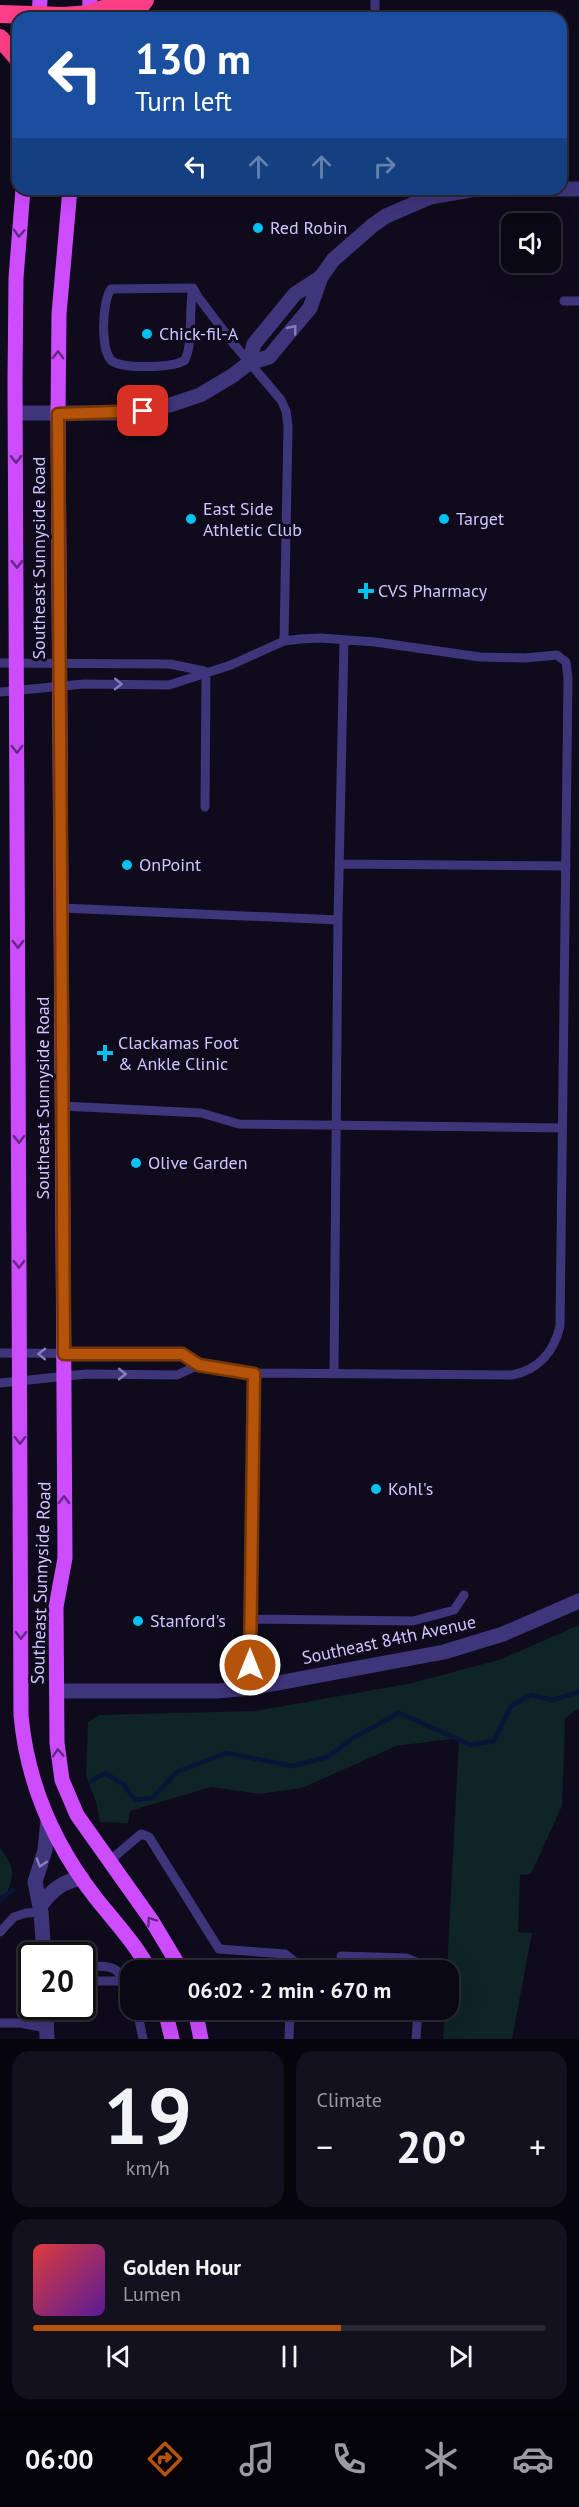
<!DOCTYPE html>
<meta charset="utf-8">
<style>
body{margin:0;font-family:"PT Sans",sans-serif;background:#14111e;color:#f1f3f6;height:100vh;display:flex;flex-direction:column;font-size:22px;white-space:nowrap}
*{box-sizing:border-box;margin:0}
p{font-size:20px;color:#9a9aa0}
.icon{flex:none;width:33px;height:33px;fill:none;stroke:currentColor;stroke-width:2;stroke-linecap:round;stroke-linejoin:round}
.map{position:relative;height:2039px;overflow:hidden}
.panel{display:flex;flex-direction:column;gap:12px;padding:12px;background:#06040c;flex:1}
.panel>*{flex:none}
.top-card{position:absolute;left:12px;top:12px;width:555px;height:183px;border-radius:18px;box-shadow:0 6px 24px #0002,0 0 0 2px #2b2934;background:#1a4fa0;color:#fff;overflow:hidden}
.controls{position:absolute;left:501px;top:213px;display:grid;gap:12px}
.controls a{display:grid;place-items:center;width:60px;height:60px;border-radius:12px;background:#0b0815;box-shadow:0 6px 24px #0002,0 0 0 2px #2b2934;font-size:30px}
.speed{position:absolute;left:18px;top:1942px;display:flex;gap:12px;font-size:30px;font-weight:700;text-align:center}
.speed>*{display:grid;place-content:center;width:78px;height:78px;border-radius:50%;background:#0b0815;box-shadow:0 6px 24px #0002,0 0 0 2px #2b2934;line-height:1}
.speed .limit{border:3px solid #111;border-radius:9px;background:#fff;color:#111}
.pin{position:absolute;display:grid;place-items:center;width:51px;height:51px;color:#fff;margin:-26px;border-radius:12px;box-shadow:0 3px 9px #0006}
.me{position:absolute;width:66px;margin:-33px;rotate:0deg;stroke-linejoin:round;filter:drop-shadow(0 0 4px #0008)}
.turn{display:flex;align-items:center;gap:21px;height:126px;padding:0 24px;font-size:27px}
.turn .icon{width:78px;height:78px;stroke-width:2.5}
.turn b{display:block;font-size:42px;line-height:51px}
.lanes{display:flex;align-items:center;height:57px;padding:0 24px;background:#0003;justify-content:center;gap:30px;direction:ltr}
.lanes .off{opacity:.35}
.big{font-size:45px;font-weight:600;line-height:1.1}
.panel .card{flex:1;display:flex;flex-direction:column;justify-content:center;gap:9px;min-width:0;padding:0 21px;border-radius:18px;background:#14111e}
.panel .dial{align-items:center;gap:0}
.dial b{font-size:78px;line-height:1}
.song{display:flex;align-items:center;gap:18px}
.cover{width:72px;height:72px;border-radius:9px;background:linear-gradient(135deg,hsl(0 70% 55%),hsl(270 70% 35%))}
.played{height:6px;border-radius:3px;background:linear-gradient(90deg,#b45309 60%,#2b2934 60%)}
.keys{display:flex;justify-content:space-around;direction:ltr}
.heat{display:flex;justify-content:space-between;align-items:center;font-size:33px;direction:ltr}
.panel .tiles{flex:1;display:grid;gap:12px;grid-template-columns:1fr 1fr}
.card:last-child{grid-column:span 2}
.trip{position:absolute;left:120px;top:1960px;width:339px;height:60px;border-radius:18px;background:#0b0815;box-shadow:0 6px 24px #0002,0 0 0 2px #2b2934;font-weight:600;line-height:60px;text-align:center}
.menu{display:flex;height:96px;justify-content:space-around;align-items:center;background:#040308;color:#9a9aa0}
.menu .icon{width:42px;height:42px}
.menu .on{color:#b45309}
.menu b{font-size:27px;color:#f1f3f6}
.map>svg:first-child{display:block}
.green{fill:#0e2426}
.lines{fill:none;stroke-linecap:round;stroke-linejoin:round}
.stream{stroke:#081438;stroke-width:4.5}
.service{stroke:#3f357b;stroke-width:9}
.minor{stroke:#3f357b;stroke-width:15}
.tertiary{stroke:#3f357b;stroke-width:15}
.primary{stroke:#ce4cff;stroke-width:15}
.motorway{stroke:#ff4089;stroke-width:18}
.oneway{stroke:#652882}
.oneway2{stroke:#887dbd}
.route-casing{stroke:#753606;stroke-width:15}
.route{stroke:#b45309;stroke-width:10}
.poi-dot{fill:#00c1f0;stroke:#0f0b1c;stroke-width:2}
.labels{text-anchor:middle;stroke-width:6;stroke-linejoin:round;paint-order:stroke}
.poi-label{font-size:18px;fill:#d2c5ff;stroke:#0f0b1c;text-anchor:start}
.street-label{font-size:18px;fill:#d2c5ff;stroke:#0f0b1c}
</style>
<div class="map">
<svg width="579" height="2039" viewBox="0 0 579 2039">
<rect width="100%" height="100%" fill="#0f0b1c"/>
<path class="green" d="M579,1625V1708L565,1718L562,1806L531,1874L520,1875L518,1932L532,1933L512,2039H443L445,2010H448V1971H447L459,1738L396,1746L302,1788L259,1794L211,1787L130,1811L128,1823L100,1822L97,1805L86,1775L88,1722L99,1715L256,1711L412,1683L502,1659Z
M0,1848C13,1867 16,1871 7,1893L0,1896Z"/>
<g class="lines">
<path class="stream" d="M91,1781L105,1773L124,1785L135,1800L152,1798L177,1772L226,1753L293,1766L327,1757L355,1737L399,1713L471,1745L494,1741L511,1706L531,1695L553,1700L579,1692
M0,1900L13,1890"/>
<path class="service" d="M375,0V18
M193,288L198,297L233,343L281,400L286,411L288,426L284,641
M193,288C188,310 194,340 185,360C174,368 123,369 112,361C100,351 102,301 111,289Z
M564,301H579
M0,663L170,664L204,671
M0,692L84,684L169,685L231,665L284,641L300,639L321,638L375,642L480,657L525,658L557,655L566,662L568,678L560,1326C554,1352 538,1370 512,1375L254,1373L199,1365L182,1354L0,1353
M205,807L206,672
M339,864L566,866
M62,908L338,920L344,640
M63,1106L201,1113L239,1124L562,1128
M334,1374L338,920
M0,1383L86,1374L177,1375L199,1365
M250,1619L413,1621L454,1610L464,1595
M250,1688L254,1373
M108,1862L141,1834L149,1837L219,1949L285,1954L293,1960L292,1971
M0,1932L14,1917L26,1913L41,1912
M341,1956L406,1958L418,1963L419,1971
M82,1968C110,1963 120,1966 130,1992
M98,1981H126
M137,2010L143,2039
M0,2023H20L46,2028
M289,2039L290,2010
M416,2039L418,2010"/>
<path class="minor" d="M41,1905C52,1890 63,1881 82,1878
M44,1956L41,1912L35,1882L45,1850L48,1820
M46,2007L47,2039"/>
<path class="tertiary" d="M554,189H579
M249,363L254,344L295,294L321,277
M16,413H130L170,405L200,395L232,376L249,363L269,357L310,308L321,277L333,260L373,225L386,216L430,197L476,189
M57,1691H218L250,1688L444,1652L503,1634L579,1601"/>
<path class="primary" d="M39,18L40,0
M89,18L90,0
M23,189L16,278L15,382L21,1715C27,1782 54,1844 95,1897C114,1921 135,1943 150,1971
M70,189L59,314L58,414L65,1558L56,1607L57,1743L62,1780L77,1815L152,1921L182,1971
M165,2010L172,2039
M195,2010L201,2039"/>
<path class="motorway" d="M0,14L64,16L89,14L129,0
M131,18L145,0
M0,38L18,59"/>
</g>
<defs><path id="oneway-chevron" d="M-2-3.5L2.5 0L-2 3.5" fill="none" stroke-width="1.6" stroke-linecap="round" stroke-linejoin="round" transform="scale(1.5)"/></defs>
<g class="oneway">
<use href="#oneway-chevron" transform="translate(19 233) rotate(94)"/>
<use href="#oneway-chevron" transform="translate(58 355) rotate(-89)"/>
<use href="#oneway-chevron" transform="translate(16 459) rotate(89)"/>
<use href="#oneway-chevron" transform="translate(17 564) rotate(90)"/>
<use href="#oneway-chevron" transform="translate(17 749) rotate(90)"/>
<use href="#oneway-chevron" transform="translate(18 944) rotate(90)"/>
<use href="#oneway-chevron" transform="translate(19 1139) rotate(90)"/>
<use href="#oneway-chevron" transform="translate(19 1264) rotate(90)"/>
<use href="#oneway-chevron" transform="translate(20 1440) rotate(90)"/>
<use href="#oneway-chevron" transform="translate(64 1500) rotate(-90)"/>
<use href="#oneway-chevron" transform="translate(21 1635) rotate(90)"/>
<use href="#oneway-chevron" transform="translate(58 1753) rotate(-94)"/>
<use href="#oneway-chevron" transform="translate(151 1921) rotate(-124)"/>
</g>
<g class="oneway2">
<use href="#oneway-chevron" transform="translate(293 329) rotate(-51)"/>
<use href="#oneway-chevron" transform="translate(118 684) rotate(1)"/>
<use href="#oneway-chevron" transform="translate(42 1354) rotate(-179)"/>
<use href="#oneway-chevron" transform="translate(122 1374)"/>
<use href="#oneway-chevron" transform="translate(41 1863) rotate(107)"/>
</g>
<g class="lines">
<g class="route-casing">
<path id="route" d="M143,411L58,414L64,1354H182L199,1365L254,1374L250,1665"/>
</g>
<use href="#route" class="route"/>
</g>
<g class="poi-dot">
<circle cx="258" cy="228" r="6"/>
<circle cx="147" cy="334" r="6"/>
<circle cx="191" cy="519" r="6"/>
<circle cx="444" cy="519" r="6"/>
<path d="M363 582h6v6h6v6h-6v6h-6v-6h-6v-6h6z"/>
<circle cx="127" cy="865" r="6"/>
<path d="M102 1044h6v6h6v6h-6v6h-6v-6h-6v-6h6z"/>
<circle cx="136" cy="1163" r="6"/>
<circle cx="376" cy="1489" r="6"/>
<circle cx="138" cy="1621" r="6"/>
</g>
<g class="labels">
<g class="poi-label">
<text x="270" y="234">Red Robin</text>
<text x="159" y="340">Chick-fil-A</text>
<text x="203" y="515">East Side<tspan x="203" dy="21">Athletic Club</tspan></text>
<text x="456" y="525">Target</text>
<text x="378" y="597">CVS Pharmacy</text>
<text x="139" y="871">OnPoint</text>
<text x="118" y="1049">Clackamas Foot<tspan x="118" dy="21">&amp; Ankle Clinic</tspan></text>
<text x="148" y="1169">Olive Garden</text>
<text x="388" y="1495">Kohl's</text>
<text x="150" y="1627">Stanford's</text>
</g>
<g class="street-label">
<text transform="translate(39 558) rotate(-90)" y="6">Southeast Sunnyside Road</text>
<text transform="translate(43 1098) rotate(-90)" y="6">Southeast Sunnyside Road</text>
<text transform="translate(41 1583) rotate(-88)" y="6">Southeast Sunnyside Road</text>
<text transform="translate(389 1640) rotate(-12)" y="6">Southeast 84th Avenue</text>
</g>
</g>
</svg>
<div class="controls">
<a><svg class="icon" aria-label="sound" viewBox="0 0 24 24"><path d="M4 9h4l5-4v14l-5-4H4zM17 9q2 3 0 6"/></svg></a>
</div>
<div class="speed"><div class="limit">20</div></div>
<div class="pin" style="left:143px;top:411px;background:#d93025"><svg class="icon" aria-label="arrive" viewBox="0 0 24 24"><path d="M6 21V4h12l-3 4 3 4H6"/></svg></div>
<svg class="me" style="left:250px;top:1665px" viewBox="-20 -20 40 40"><circle r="17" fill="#b45309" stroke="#fff" stroke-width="3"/><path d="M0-11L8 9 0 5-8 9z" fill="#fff"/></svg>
<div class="trip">06:02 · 2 min · 670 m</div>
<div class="top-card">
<div class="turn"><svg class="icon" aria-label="left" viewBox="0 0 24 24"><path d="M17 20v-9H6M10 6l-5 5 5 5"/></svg><div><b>130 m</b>Turn left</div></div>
<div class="lanes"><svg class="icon" aria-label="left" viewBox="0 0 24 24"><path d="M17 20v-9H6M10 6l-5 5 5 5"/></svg><svg class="icon off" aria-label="ahead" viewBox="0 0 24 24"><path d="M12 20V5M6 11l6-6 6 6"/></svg><svg class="icon off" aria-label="ahead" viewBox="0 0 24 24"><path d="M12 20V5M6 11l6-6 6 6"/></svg><svg class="icon off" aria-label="right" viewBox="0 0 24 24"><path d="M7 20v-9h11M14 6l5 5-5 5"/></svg></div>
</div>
</div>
<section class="panel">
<div class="tiles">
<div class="card dial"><b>19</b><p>km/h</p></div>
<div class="card"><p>Climate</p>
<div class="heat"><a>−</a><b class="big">20°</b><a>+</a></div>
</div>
<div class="card">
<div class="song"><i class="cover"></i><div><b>Golden Hour</b><p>Lumen</p></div></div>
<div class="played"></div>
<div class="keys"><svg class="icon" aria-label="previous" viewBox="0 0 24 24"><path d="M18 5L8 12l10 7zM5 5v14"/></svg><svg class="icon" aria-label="pause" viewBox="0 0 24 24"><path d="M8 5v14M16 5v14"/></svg><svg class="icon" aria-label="next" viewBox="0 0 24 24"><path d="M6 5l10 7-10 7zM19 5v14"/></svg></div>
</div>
</div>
</section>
<nav class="menu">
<b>06:00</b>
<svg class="icon on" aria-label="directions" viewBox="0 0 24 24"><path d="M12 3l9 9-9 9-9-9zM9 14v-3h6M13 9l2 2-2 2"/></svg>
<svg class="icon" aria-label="music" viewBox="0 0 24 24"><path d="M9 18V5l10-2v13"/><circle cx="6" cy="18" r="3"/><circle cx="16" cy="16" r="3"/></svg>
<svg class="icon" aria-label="phone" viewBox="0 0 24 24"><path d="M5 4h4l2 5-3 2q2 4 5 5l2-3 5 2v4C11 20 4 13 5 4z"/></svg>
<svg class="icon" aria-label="climate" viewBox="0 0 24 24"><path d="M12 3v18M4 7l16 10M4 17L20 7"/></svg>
<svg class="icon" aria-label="car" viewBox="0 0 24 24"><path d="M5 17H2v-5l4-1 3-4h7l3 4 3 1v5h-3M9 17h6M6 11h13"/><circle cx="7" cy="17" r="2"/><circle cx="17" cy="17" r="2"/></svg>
</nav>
